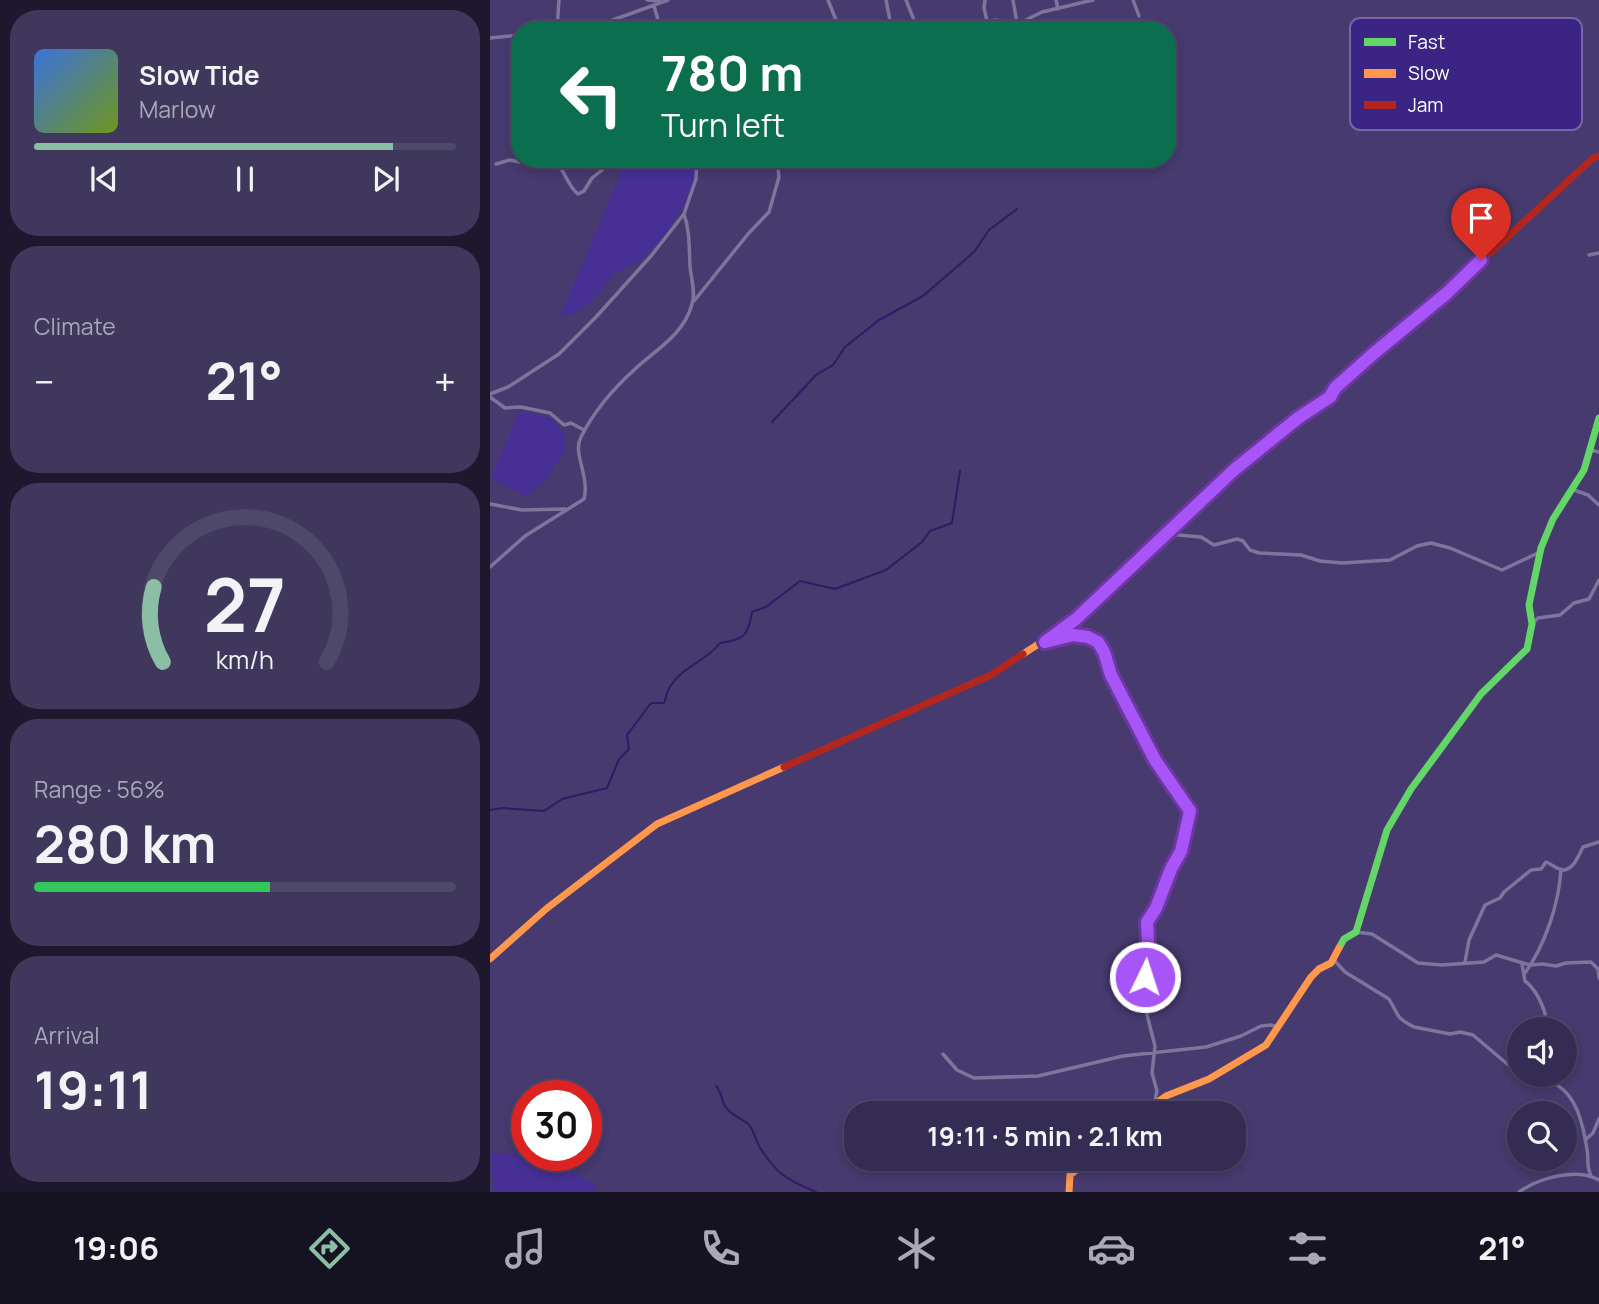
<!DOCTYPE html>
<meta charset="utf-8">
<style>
body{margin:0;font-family:Manrope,sans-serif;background:#3f385c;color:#f1f3f6;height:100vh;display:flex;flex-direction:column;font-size:26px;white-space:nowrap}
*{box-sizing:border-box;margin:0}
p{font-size:23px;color:#a9a7b8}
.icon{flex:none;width:38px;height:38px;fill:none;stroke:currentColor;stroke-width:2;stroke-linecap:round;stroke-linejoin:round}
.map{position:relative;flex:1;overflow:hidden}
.side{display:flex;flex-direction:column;gap:10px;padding:10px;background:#1d182d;width:490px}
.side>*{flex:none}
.guide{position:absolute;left:21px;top:21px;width:665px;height:147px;border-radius:28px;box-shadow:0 4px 10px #0003,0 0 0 2px #4e4869;background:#0b6e4f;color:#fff;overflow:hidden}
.controls{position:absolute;left:1017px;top:1017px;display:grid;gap:14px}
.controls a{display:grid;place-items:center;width:70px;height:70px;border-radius:50%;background:#342c52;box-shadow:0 4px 10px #0003,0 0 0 2px #4e4869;font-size:35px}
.speed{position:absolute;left:21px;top:1080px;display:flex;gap:14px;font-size:35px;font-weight:700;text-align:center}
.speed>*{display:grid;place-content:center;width:91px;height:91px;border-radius:50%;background:#342c52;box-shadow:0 4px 10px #0003,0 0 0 2px #4e4869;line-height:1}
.speed .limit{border:10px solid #d22;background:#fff;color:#111}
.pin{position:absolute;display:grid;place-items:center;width:60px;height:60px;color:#fff;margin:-72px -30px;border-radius:50% 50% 50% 0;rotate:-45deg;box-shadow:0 0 7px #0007}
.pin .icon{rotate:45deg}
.me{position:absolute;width:77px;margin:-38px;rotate:4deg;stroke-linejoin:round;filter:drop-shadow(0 0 5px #0008)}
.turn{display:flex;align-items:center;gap:24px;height:147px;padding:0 35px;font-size:32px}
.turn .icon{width:91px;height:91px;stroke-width:2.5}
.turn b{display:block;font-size:49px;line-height:60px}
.big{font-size:52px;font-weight:700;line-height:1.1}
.side .widget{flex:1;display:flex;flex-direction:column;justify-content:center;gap:10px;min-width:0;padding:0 24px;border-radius:28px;background:#3f385c}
.side .dial{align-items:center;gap:0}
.dial svg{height:182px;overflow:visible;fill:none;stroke:#4e4869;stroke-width:7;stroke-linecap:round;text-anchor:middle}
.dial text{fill:#f1f3f6;stroke:none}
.song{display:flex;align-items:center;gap:21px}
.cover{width:84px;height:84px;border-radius:10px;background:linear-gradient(135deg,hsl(220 70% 55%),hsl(80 70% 35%))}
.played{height:7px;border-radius:4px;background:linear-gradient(90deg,#8abfa5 85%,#4e4869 85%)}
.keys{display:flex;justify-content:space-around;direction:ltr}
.heat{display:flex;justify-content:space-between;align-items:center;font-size:38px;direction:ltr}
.charge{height:10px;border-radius:5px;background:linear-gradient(90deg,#34c759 56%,#4e4869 0)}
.trip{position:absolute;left:354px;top:1101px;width:402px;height:70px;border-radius:28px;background:#342c52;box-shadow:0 4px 10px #0003,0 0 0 2px #4e4869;font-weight:700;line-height:70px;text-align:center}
.tabs{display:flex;height:112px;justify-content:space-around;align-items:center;background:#151221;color:#a9a7b8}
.tabs .icon{width:49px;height:49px}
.tabs .on{color:#8abfa5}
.tabs b{font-size:32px;color:#f1f3f6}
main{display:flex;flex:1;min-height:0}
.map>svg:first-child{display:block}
.green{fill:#463095}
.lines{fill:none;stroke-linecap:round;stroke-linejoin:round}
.stream{stroke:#2d1c65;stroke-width:2}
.street{stroke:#7d769c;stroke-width:3.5}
.fast{stroke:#63d668;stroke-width:7}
.slow{stroke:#ff974d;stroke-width:7}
.jam{stroke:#b3261e;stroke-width:7}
.route-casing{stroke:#6d37a1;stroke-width:18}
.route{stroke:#a855f7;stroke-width:12}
.key{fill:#3a2484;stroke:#7566a9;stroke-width:2}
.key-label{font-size:19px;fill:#fff}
</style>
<main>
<section class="side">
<div class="widget">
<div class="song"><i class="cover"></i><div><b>Slow Tide</b><p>Marlow</p></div></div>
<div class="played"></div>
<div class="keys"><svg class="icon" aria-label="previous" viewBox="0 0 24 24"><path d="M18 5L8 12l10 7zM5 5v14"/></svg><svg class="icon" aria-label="pause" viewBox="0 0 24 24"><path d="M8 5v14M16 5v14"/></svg><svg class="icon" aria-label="next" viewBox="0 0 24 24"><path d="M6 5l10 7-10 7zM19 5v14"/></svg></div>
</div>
<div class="widget"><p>Climate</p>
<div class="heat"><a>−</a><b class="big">21°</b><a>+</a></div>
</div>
<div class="widget dial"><svg viewBox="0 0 100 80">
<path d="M14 69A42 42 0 1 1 86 69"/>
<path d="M14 69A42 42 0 0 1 10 36" stroke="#8abfa5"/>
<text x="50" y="56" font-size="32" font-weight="700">27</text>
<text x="50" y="72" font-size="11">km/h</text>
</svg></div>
<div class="widget"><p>Range · 56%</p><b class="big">280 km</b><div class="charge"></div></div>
<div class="widget"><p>Arrival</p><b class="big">19:11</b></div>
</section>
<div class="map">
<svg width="1109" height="1192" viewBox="0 0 1109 1192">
<rect width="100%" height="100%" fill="#463a6e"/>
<path class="green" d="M137,159H210L212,161L194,205L173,238L152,259L124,274L106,297L87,312L70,317Z
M30,410L63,419L76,436V449L55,481L36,496L1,479Z
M0,1153L57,1155L107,1187L105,1192H4Z"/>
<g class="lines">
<path class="stream" d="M282,422L326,375L343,365L355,347L389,320L433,296L484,252L499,230L527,209
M0,810L12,808L54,811L72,799L117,788L129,759L139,749L137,735L161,703H174C176,698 177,691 180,687C191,667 217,661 230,643C254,639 258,637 262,612L276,607L310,581L345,589L396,570L432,542L440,531L462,523L470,471
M226,1086C232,1093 231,1099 235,1106C241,1116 254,1119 260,1126C264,1132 266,1140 269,1146C286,1174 297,1180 326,1192"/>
<path class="street" d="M157,0L169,1
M338,0L350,30
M396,0L402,30
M416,0L428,30
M495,0L494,8L497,21L507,20L512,30
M523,0L527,23
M566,0L568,9
M643,0L649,16
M164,6L171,30
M476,26L497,22
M67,30L69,0
M71,30L120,21L178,0
M516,30L552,12L603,0
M0,38L30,35
M62,159C75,167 76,185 88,194L94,191L102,178L121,163L122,159
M6,164L20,160L30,162L48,159
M1099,255L1109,253
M204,301L258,234L279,212L289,177L287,159
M0,394L18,387L69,354L106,317L161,256L194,214L206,179L207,159
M0,397L15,408L31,407L60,413L74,425L81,423L94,430
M1100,450L1109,452
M1084,490L1098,495L1109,505
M0,504L32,510L75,509
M677,534L711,537L724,545L747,539L753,541L760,550L769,553L811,555L830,561L852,563L900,560L927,546L941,543L960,548L1012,570L1050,552
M0,567L35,536L94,499C100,476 82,453 91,437C104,411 123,389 144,370C165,350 194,335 202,304C206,292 201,279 200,266C199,248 200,231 194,214
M1043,623L1048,618L1070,615L1084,603L1099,599L1109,580
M556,641L583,635L598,637L608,642L614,652L621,675L665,760L700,811L691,851L681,869L666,908L656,926L658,941L654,1003L665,1046L662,1073L667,1091L664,1104
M866,932L882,934L928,963L952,965L994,962L1006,955L1040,965L1052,964L1066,966L1076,963L1101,962L1108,969L1109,978
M844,960L855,972L899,999L909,1017L915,1022L924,1027L960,1034L970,1032L983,1035L1029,1074
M975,962L979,940L995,905L1010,898L1014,892L1041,870L1051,869L1056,862C1061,864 1067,869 1073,870C1084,870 1089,854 1093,847L1109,842
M1032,964L1035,981C1046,989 1060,1015 1055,1029
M1035,973C1055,945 1069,904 1071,869
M453,1054L467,1070L484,1078L548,1076L633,1056L716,1047L751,1036L771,1026L781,1025L787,1027
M1031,1074C1041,1079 1052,1079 1063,1083C1087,1094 1093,1125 1097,1149C1099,1159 1096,1166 1101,1176
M1095,1140L1103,1133L1109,1119
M1029,1192C1049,1178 1087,1167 1109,1180"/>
<path class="fast" d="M849,948L854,939L866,932L897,830L921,789L991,694L1037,649L1042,624L1039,605L1051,548L1063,519L1094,470L1109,418"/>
<path class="slow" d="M533,654L575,627L744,470L808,418L840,397L845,388L896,343
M0,959L56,909L167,824L294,767
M652,1113L676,1096L719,1079L776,1045L821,977L829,969L841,963L849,948
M579,1192L580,1175L601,1158"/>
<path class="jam" d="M896,343L957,293L1103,158L1109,156
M294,767L501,675L533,654"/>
</g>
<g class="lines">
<g class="route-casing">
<path id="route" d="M655,977L658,941L657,922L666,908L681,869L691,851L700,811L665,760L621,675L614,652L608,642L598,637L583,635L555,642L586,619L744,470L808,418L840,397L845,388L883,354L957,293L991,260"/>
</g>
<use href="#route" class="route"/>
</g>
<rect x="860" y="18" width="232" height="112" rx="10" class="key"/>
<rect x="874" y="38" width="32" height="8" fill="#63d668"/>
<rect x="874" y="69" width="32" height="9" fill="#ff974d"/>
<rect x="874" y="101" width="32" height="8" fill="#b3261e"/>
<g class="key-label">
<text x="918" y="49">Fast</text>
<text x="918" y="80">Slow</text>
<text x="918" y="112">Jam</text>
</g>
</svg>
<div class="controls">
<a><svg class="icon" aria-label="sound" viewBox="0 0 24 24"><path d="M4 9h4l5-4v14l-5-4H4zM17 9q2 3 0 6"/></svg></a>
<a><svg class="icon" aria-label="search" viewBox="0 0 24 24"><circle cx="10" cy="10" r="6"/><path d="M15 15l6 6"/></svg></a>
</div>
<div class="speed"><div class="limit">30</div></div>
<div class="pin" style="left:991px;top:260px;background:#d93025"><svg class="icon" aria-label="arrive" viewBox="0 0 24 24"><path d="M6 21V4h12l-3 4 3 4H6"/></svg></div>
<svg class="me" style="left:655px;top:977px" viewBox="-20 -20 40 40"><circle r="17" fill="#a855f7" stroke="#fff" stroke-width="3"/><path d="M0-11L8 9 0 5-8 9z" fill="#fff"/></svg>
<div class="trip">19:11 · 5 min · 2.1 km</div>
<div class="guide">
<div class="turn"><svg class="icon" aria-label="left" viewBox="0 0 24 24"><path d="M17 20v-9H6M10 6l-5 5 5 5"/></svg><div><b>780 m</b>Turn left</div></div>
</div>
</div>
</main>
<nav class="tabs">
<b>19:06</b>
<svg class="icon on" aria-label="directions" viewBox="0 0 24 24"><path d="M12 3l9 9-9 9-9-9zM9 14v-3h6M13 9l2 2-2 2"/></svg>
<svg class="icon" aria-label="music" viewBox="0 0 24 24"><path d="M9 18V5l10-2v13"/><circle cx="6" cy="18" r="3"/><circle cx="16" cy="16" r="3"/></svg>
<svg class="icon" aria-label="phone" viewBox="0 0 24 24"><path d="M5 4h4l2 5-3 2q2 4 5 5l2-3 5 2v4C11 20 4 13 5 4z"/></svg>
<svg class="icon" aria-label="climate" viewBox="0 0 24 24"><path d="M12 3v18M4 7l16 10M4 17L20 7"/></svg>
<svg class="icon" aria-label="car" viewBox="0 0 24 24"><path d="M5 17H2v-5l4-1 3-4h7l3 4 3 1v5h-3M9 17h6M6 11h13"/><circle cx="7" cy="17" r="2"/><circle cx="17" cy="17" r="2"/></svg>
<svg class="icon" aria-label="filters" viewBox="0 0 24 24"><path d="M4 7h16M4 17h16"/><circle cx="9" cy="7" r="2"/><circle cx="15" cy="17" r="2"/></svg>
<b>21°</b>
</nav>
